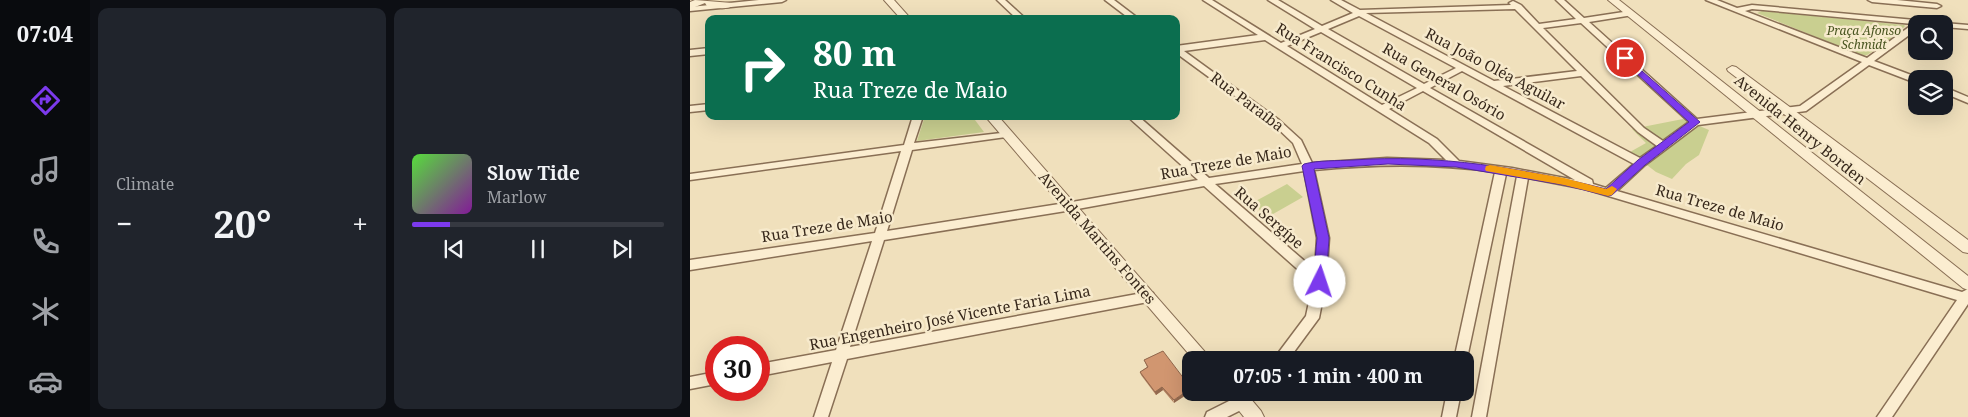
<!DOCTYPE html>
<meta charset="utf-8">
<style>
body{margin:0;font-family:"Noto Serif",serif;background:#20242c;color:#f1f3f6;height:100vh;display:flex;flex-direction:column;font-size:19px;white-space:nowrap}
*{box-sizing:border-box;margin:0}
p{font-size:16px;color:#9ea1a6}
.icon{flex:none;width:28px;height:28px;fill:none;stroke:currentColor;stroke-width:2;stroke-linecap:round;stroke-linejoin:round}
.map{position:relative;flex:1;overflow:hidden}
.details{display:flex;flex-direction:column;gap:8px;padding:8px;background:#0d0f14;width:600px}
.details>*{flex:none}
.guide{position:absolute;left:15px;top:15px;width:475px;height:105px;border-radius:10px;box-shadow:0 5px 20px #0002;background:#0b6e4f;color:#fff;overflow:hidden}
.tools{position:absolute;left:1218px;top:15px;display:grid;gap:10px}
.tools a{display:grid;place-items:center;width:45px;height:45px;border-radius:10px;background:#171b24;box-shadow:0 5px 20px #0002;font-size:25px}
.speed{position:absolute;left:15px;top:336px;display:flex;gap:10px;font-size:25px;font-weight:700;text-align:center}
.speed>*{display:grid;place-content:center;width:65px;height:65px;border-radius:50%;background:#171b24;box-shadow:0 5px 20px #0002;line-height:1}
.speed .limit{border:8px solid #d22;background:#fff;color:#111}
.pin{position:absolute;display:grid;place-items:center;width:42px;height:42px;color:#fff;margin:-21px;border:2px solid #fff;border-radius:50%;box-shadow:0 1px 5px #0007}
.me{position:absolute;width:55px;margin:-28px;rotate:4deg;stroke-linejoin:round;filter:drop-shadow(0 0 4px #0008)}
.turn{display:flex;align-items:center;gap:18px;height:105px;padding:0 25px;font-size:22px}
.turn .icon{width:65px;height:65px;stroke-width:2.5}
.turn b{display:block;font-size:35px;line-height:42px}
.big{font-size:38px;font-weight:700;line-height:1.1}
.details .tile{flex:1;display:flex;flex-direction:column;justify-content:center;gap:8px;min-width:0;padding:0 18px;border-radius:10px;background:#20242c}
.song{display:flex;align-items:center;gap:15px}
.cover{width:60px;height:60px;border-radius:8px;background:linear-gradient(135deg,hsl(110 70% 55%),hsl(290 70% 35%))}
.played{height:5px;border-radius:2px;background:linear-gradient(90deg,#7c3aed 15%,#363941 15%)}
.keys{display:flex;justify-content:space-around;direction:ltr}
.heat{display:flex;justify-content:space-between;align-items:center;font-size:28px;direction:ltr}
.details .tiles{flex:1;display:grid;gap:8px;grid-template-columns:repeat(2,1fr)}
.trip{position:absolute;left:492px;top:351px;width:292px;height:50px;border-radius:10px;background:#171b24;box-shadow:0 5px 20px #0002;font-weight:700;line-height:50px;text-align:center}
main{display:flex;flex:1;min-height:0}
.menu{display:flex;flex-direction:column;width:90px;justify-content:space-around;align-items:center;background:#090b0e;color:#9ea1a6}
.menu .icon{width:35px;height:35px}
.menu .selected{color:#7c3aed}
.menu b{font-size:22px;color:#f1f3f6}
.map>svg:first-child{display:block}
.green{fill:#c9cf90}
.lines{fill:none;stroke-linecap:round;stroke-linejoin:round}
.minor-casing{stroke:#896f55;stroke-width:3}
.tertiary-casing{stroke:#896f55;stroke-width:2}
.minor{fill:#fbedd0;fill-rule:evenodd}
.tertiary{fill:#fbedd0;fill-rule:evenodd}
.wall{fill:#b48160}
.shaded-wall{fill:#92694e}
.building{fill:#d19670;stroke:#92694e}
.route{fill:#7c3aed;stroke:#51269a}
.slow{fill:#f59e0b}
.labels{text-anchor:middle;stroke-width:5;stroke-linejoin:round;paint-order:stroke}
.far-park-label{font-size:12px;font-style:italic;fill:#495520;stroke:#f7eacc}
.street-label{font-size:15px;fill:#37281b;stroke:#f7eacc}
</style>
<main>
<nav class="menu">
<b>07:04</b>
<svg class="icon selected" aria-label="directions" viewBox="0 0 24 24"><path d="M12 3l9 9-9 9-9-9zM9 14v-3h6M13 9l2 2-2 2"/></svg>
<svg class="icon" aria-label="music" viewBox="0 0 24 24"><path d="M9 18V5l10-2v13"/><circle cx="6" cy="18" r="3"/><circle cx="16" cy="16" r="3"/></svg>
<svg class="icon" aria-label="phone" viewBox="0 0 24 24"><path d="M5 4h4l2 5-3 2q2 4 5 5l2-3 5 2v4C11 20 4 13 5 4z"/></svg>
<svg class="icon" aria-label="climate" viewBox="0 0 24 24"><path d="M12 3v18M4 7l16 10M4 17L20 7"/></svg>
<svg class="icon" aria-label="car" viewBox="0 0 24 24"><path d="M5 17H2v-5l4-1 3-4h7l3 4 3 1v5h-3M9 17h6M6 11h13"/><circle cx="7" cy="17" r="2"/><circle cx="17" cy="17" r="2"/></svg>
</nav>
<section class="details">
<div class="tiles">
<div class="tile"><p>Climate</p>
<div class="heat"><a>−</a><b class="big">20°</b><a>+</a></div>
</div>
<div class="tile">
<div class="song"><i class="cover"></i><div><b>Slow Tide</b><p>Marlow</p></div></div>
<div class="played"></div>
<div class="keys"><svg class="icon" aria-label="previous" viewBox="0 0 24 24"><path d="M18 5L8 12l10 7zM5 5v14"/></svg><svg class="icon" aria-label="pause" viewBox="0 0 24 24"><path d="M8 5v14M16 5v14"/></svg><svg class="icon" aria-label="next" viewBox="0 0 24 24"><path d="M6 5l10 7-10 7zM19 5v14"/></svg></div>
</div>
</div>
</section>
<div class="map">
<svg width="1278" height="417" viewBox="0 0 1278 417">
<rect width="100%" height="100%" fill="#f0e0bc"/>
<path class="green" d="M1072,11L1214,25L1215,26L1204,37L1177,55L1173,56L1067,13Z
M235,116H282L294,132L227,141Z
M993,119L1019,130L1009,155L996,164L982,179L966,172L940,152L956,143L942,129Z
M597,184L613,197L578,217L562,203Z"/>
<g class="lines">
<g class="minor-casing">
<path id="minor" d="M69,0H96L92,2L0,11V7Z
M307,0H315L336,19H327Z
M415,0H424L449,19H440Z
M513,0H522L591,43L625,29L578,0H588L632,26L663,13L641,0H651L670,10L821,5L819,3L823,1L831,5L849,24L886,19L866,0H874L894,18L940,11L944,13L943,15L899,22L1007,119L1110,106L1172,62L1016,0H1027L1047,8L1062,5L1247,22L1248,24H1226V30L1184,61L1229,78L1226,79V83L1179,65L1116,111L1008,125L955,165L927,191L1272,292L1278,289V304L1202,417H1187L1267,300L895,189L838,178L796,417H782L827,176L816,174L776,363V360H764L805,172C745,163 685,164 624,170L639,238L636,282L629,318L598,360H583L616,316L623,283L514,186L382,210L194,240L160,347L458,292L463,293L464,297L463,301L157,359L138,417H124L142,362L69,376V364L146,350L182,241L0,270V260L185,233L211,151L0,180V174L214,145L223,116H233L224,143L320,132L321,134L316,137L222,150L197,231L382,202L508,180L437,116H448L519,178L612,164L603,143L583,124L486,53V46L568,35ZM825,9L887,71L804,81L676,13ZM1062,9L1223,24L1177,58L1055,11ZM669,16L766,68L734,84L638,29ZM891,23L999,122L973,141L954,128L853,28ZM631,32L727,88L692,105L597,46ZM575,40L739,143L756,160L697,158L622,163L611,140L589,120L494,51ZM772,71L944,164L916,188L903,184L902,180L740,88ZM891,76L948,132L967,146L950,158L813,86ZM733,91L885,180L822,168L769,161L747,139L699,109ZM614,171L627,238L625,270L525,184Z
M1178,0H1207L1247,4L1251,6L1247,8L1182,2Z
M1254,23L1278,25V29L1254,27V24H1251Z
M19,48V54L0,56V50Z
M1254,87L1278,97V103L1254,93Z
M19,104V110L0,112V106Z
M26,372V384L0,389V377Z
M551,392H568L557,407L537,417H515L517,412L547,397Z
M757,392H771L766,417H752Z"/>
</g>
<g class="tertiary-casing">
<path id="tertiary" d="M5,0L42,3L44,5C38,10 24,8 17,6L15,3L0,9V2Z
M194,0H204L221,19H211Z
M918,0H929L1278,276V290L1273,288Z
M1042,66L1046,67L1278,240V253L1273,252L1038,71L1037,69Z
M295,116H308L522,360H504Z
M534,392H555L571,411L574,417H554Z"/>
</g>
<use href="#minor" class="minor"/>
<use href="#tertiary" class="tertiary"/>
</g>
<path class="wall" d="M473,351L484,403L473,390L466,395L451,375L450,372L457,367L454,360Z"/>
<path class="shaded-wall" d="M472,387L473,390L466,395L465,392Z
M501,388V392L484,403V400Z"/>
<path class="building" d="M473,351L501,388L484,400L472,387L465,392L450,372L458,367L454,360Z"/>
<path class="route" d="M935,56L1010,122L955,165L922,195L918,196L874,185L766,167L698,164L624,169L639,238L636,282L634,285H625L623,282L627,238L612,166L614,164C629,160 647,161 663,160C748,154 833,168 916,189L948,160L999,122L932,60L931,58Z"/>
<path class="slow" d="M800,165L874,178L916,189L922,186L927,189L922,195L918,196L874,185L796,171L795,169L796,166Z"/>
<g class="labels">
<g class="far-park-label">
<text x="1174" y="35">Praça Afonso<tspan x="1174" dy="14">Schmidt</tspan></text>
</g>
<g class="street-label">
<text transform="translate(651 67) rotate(32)" y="5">Rua Francisco Cunha</text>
<text transform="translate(805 69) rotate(28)" y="5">Rua João Oléa Aguilar</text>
<text transform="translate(754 82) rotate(30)" y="5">Rua General Osório</text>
<text transform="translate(557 102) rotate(37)" y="5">Rua Paraíba</text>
<text transform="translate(1110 130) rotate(39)" y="5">Avenida Henry Borden</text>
<text transform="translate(536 163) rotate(-10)" y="5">Rua Treze de Maio</text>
<text transform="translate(1030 208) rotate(16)" y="5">Rua Treze de Maio</text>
<text transform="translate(579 218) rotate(41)" y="5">Rua Sergípe</text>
<text transform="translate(137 227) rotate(-9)" y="5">Rua Treze de Maio</text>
<text transform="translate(407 238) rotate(49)" y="5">Avenida Martins Fontes</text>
<text transform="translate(260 318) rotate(-11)" y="5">Rua Engenheiro José Vicente Faria Lima</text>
</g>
</g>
</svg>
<div class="tools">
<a><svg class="icon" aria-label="search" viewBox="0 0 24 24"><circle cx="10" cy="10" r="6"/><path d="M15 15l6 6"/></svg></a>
<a><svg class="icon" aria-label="layers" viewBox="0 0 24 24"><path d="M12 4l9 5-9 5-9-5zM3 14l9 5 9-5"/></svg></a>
</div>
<div class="speed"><div class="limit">30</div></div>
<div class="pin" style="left:935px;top:58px;background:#d93025"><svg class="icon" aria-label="arrive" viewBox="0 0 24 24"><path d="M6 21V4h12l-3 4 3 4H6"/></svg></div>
<svg class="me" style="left:630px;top:282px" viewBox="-20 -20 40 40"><circle r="19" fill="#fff"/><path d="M0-13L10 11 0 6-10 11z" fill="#7c3aed"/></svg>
<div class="trip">07:05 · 1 min · 400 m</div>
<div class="guide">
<div class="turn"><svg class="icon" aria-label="right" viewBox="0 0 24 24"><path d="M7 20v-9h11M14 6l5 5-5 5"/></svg><div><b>80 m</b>Rua Treze de Maio</div></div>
</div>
</div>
</main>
